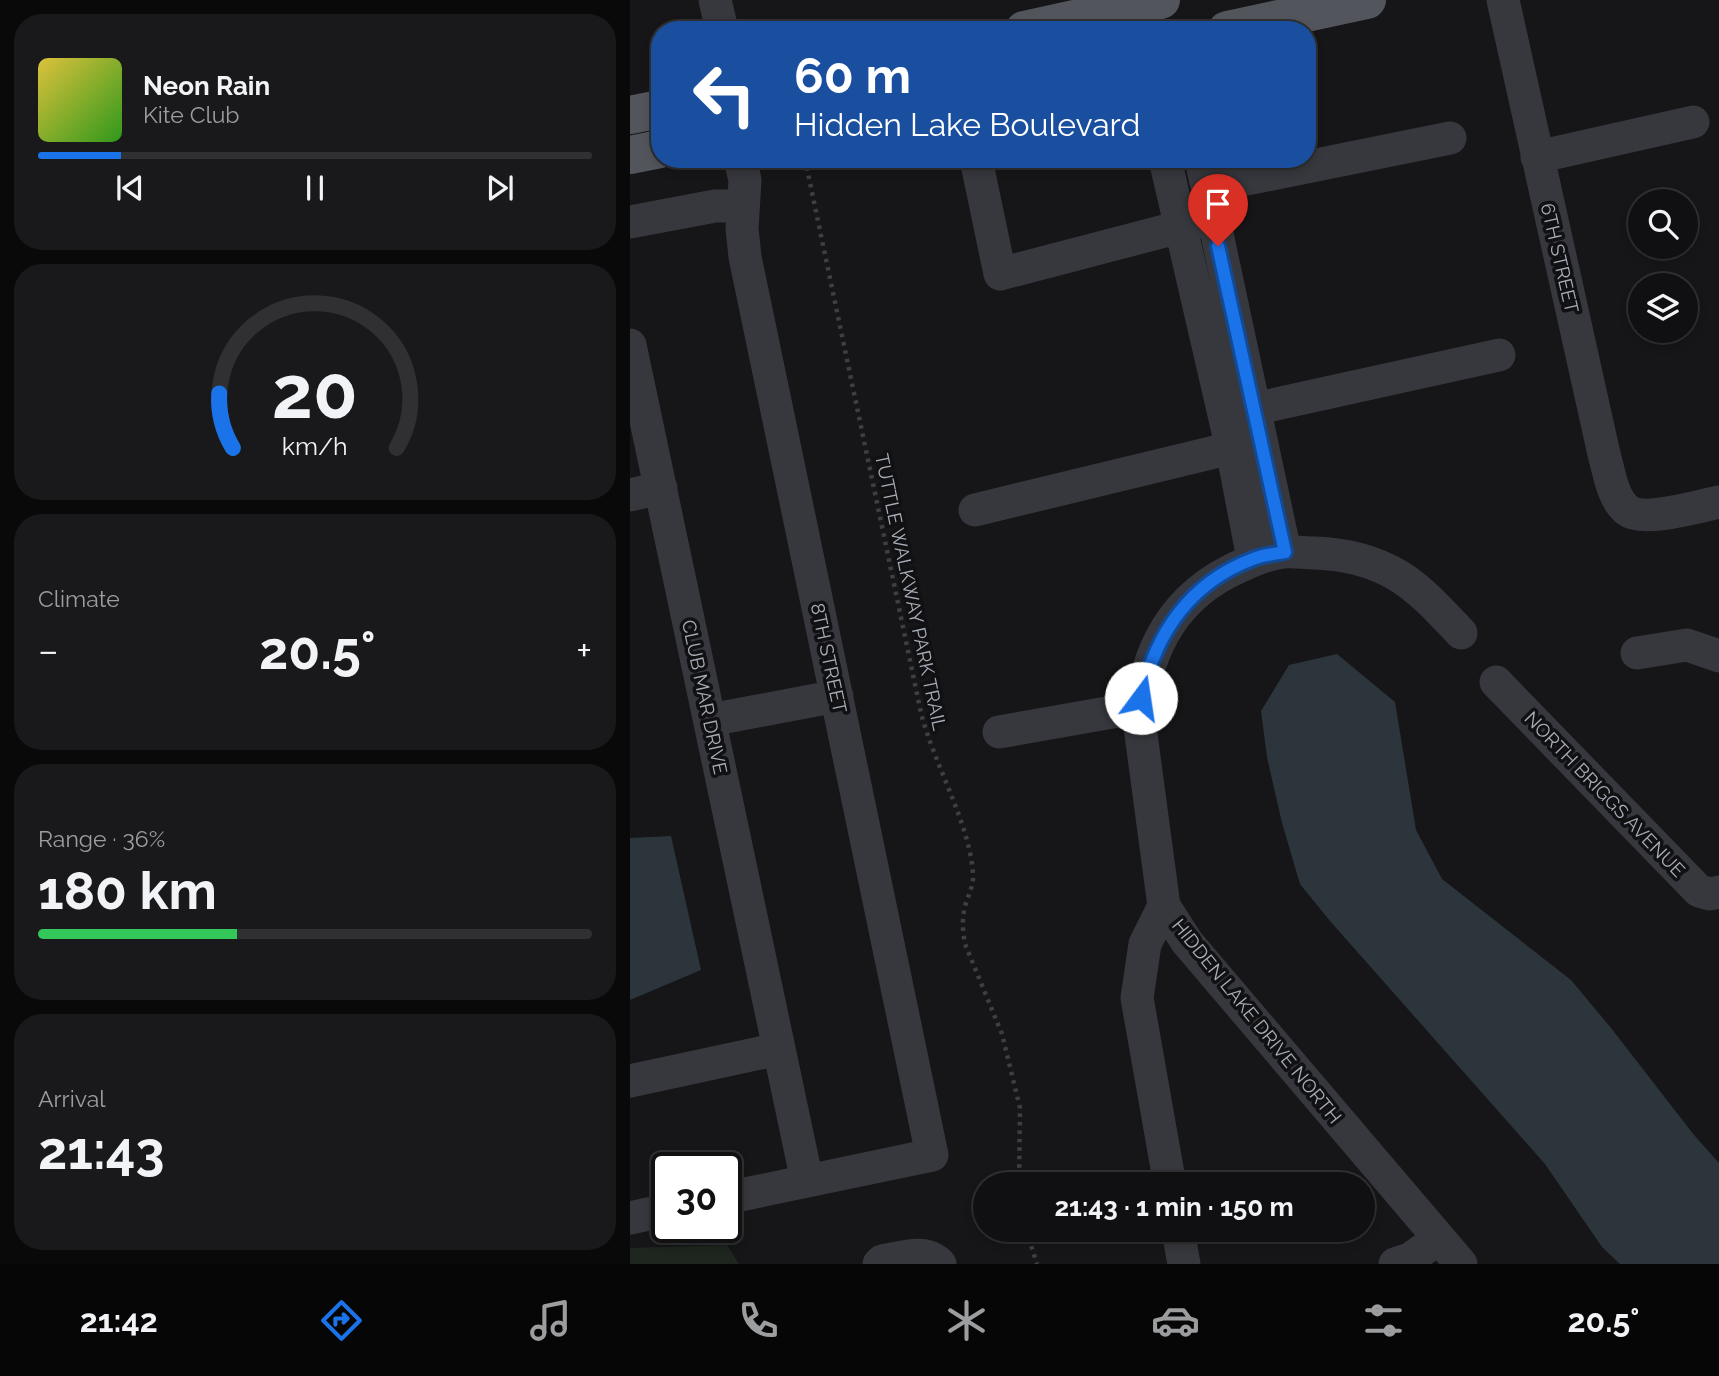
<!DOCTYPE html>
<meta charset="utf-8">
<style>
body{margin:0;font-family:Raleway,sans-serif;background:#19191b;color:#f1f3f6;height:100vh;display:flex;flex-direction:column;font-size:26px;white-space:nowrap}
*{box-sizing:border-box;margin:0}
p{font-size:23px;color:#9c9d9f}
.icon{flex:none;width:38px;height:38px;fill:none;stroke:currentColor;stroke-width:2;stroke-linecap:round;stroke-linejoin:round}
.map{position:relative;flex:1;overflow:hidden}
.side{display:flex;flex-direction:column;gap:14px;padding:14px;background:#09090a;width:630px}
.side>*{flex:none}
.hud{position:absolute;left:21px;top:21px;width:665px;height:147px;border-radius:28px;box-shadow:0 4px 10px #0003,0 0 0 2px #303032;background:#1a4fa0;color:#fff;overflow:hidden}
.controls{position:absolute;left:998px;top:189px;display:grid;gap:14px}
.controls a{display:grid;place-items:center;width:70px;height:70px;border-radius:50%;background:#101012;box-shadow:0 4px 10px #0003,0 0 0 2px #303032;font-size:35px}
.speed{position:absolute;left:21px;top:1152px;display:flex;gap:14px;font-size:35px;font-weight:700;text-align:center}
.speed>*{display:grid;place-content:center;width:91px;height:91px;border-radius:50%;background:#101012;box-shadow:0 4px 10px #0003,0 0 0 2px #303032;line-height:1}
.speed .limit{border:4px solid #111;border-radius:10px;background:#fff;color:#111}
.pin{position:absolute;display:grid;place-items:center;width:60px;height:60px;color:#fff;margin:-72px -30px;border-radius:50% 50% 50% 0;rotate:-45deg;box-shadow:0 0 7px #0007}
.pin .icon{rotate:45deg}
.me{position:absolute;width:77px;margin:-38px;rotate:14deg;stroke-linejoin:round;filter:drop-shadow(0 0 5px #0008)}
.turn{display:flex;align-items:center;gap:24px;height:147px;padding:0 28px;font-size:32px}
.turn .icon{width:91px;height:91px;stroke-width:2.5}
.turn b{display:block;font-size:49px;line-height:60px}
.big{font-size:52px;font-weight:700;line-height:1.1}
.side .widget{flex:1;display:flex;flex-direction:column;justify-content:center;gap:10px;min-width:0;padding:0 24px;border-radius:28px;background:#19191b}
.side .dial{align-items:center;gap:0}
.dial svg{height:182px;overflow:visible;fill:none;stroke:#303032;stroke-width:7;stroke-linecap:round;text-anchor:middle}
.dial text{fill:#f1f3f6;stroke:none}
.song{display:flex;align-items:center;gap:21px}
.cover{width:84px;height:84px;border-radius:10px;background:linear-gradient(135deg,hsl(50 70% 55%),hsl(110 70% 35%))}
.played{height:7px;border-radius:4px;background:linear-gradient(90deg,#1a73e8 15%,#303032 15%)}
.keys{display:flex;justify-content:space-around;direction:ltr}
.heat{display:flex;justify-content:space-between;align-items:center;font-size:38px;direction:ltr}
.charge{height:10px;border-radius:5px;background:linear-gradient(90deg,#34c759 36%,#303032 0)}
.trip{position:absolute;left:343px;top:1172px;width:402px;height:70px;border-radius:35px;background:#101012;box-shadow:0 4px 10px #0003,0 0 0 2px #303032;font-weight:700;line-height:70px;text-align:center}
.dock{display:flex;height:112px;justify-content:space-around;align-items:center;background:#060607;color:#9c9d9f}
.dock .icon{width:49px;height:49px}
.dock .active{color:#1a73e8}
.dock b{font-size:32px;color:#f1f3f6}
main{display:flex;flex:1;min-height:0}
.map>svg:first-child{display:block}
.green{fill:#1e261f}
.water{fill:#2c353c}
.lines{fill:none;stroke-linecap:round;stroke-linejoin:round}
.path{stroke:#3d3f44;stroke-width:4.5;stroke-dasharray:3.5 5;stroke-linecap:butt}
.minor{stroke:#37383d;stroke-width:33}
.major{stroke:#53555c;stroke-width:38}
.route-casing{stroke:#114b97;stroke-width:18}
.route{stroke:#1a73e8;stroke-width:12}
.labels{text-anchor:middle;stroke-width:7;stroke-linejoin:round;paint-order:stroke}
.street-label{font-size:19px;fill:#a8adb8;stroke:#111113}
</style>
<main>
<section class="side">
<div class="widget">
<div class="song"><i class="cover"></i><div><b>Neon Rain</b><p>Kite Club</p></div></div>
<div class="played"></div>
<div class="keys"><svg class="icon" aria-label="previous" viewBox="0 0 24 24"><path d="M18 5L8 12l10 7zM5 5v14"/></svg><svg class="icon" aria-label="pause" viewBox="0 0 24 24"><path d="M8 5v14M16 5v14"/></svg><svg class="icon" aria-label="next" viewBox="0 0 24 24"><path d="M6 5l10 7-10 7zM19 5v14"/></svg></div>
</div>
<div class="widget dial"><svg viewBox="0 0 100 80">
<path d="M14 69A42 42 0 1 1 86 69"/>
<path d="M14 69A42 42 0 0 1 8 45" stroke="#1a73e8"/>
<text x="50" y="56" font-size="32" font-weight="700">20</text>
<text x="50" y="72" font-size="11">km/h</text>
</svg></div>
<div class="widget"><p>Climate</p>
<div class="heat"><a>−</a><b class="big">20.5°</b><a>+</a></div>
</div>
<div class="widget"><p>Range · 36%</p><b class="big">180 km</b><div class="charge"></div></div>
<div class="widget"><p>Arrival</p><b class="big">21:43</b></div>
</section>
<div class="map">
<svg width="1089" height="1264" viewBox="0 0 1089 1264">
<rect width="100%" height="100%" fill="#161618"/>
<path class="green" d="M97,1245L109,1264H0V1248Z"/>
<path class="water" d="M707,654L765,702L786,830L812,879L941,980L981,1028L1064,1135L1089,1163V1264H990L972,1247L915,1164L700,921L670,884L652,823L637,757L631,711L659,665Z
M41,836L71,970L0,1000V838Z"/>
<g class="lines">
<path class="path" d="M175,159L291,713C304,764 340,824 343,874C344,888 336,898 334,911C332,922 333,933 335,944L372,1034L390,1108L389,1185
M396,1230L407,1264"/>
<path class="minor" d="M85,0L92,30
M873,0L974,454C979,471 982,498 997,510C1013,523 1069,506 1089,502
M907,157L1063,122
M346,159L370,274L573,221
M535,159L602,449L623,559
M571,159L655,552
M577,187L820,138
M0,222L85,206H113
M0,345L177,1181
M624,409L869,355
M0,495L31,488
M345,510L622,443
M831,633C811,612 792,590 767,575C743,561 713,554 685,553C675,553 663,551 653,552C633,555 616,563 598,572C537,604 512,661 510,727L534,906L557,942L831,1264
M1007,653L1057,645L1089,656
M866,682L1069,891L1080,894L1089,892
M80,720L207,696
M369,732L511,707
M534,906L515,944L507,998L540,1185
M0,1081L149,1049
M96,1198L302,1155L115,257L112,229L115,180L110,159
M0,1218L37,1210
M548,1230L554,1264
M249,1264L252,1261C271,1258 295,1248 310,1264
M765,1264L780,1259L809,1238"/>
<path class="major" d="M394,30L531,0
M597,30L737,0
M0,115L30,109
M0,155L30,149"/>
</g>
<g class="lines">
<g class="route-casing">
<path id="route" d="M511,698C525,635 559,583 623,559C633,555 644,554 655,552L588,246"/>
</g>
<use href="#route" class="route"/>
</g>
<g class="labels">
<g class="street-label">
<text transform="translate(930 258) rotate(77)" y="7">6TH STREET</text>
<text transform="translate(281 592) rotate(78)" y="7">TUTTLE WALKWAY PARK TRAIL</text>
<text transform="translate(199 658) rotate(78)" y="7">8TH STREET</text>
<text transform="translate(75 697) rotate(78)" y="7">CLUB MAR DRIVE</text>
<text transform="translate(975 794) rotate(46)" y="7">NORTH BRIGGS AVENUE</text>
<text transform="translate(627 1021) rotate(51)" y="7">HIDDEN LAKE DRIVE NORTH</text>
</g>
</g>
</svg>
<div class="controls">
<a><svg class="icon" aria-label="search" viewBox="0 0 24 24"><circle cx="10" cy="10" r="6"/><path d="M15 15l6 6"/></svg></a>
<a><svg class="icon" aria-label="layers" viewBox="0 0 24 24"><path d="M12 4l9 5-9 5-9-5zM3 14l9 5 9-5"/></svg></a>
</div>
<div class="speed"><div class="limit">30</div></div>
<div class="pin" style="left:588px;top:246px;background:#d93025"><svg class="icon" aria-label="arrive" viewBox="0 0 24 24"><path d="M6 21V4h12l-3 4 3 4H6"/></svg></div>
<svg class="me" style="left:511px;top:698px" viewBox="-20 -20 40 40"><circle r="19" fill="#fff"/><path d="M0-13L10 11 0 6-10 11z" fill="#1a73e8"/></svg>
<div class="trip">21:43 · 1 min · 150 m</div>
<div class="hud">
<div class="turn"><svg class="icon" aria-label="left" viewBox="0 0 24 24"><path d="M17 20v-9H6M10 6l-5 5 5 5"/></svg><div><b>60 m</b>Hidden Lake Boulevard</div></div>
</div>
</div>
</main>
<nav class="dock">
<b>21:42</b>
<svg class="icon active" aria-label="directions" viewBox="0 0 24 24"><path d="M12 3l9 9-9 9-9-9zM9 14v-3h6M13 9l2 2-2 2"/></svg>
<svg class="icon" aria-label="music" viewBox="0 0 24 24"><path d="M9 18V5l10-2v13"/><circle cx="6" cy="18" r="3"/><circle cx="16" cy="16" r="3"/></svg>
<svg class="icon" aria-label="phone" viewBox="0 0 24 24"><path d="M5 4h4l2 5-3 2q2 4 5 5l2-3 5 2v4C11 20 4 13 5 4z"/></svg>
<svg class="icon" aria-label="climate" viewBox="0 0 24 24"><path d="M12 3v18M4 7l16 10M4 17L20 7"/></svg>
<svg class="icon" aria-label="car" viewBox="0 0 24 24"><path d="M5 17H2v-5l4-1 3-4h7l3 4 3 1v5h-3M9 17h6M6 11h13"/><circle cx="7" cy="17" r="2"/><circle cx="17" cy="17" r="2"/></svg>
<svg class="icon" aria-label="filters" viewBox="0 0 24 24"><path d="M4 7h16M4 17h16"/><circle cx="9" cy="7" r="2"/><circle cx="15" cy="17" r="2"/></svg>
<b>20.5°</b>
</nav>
